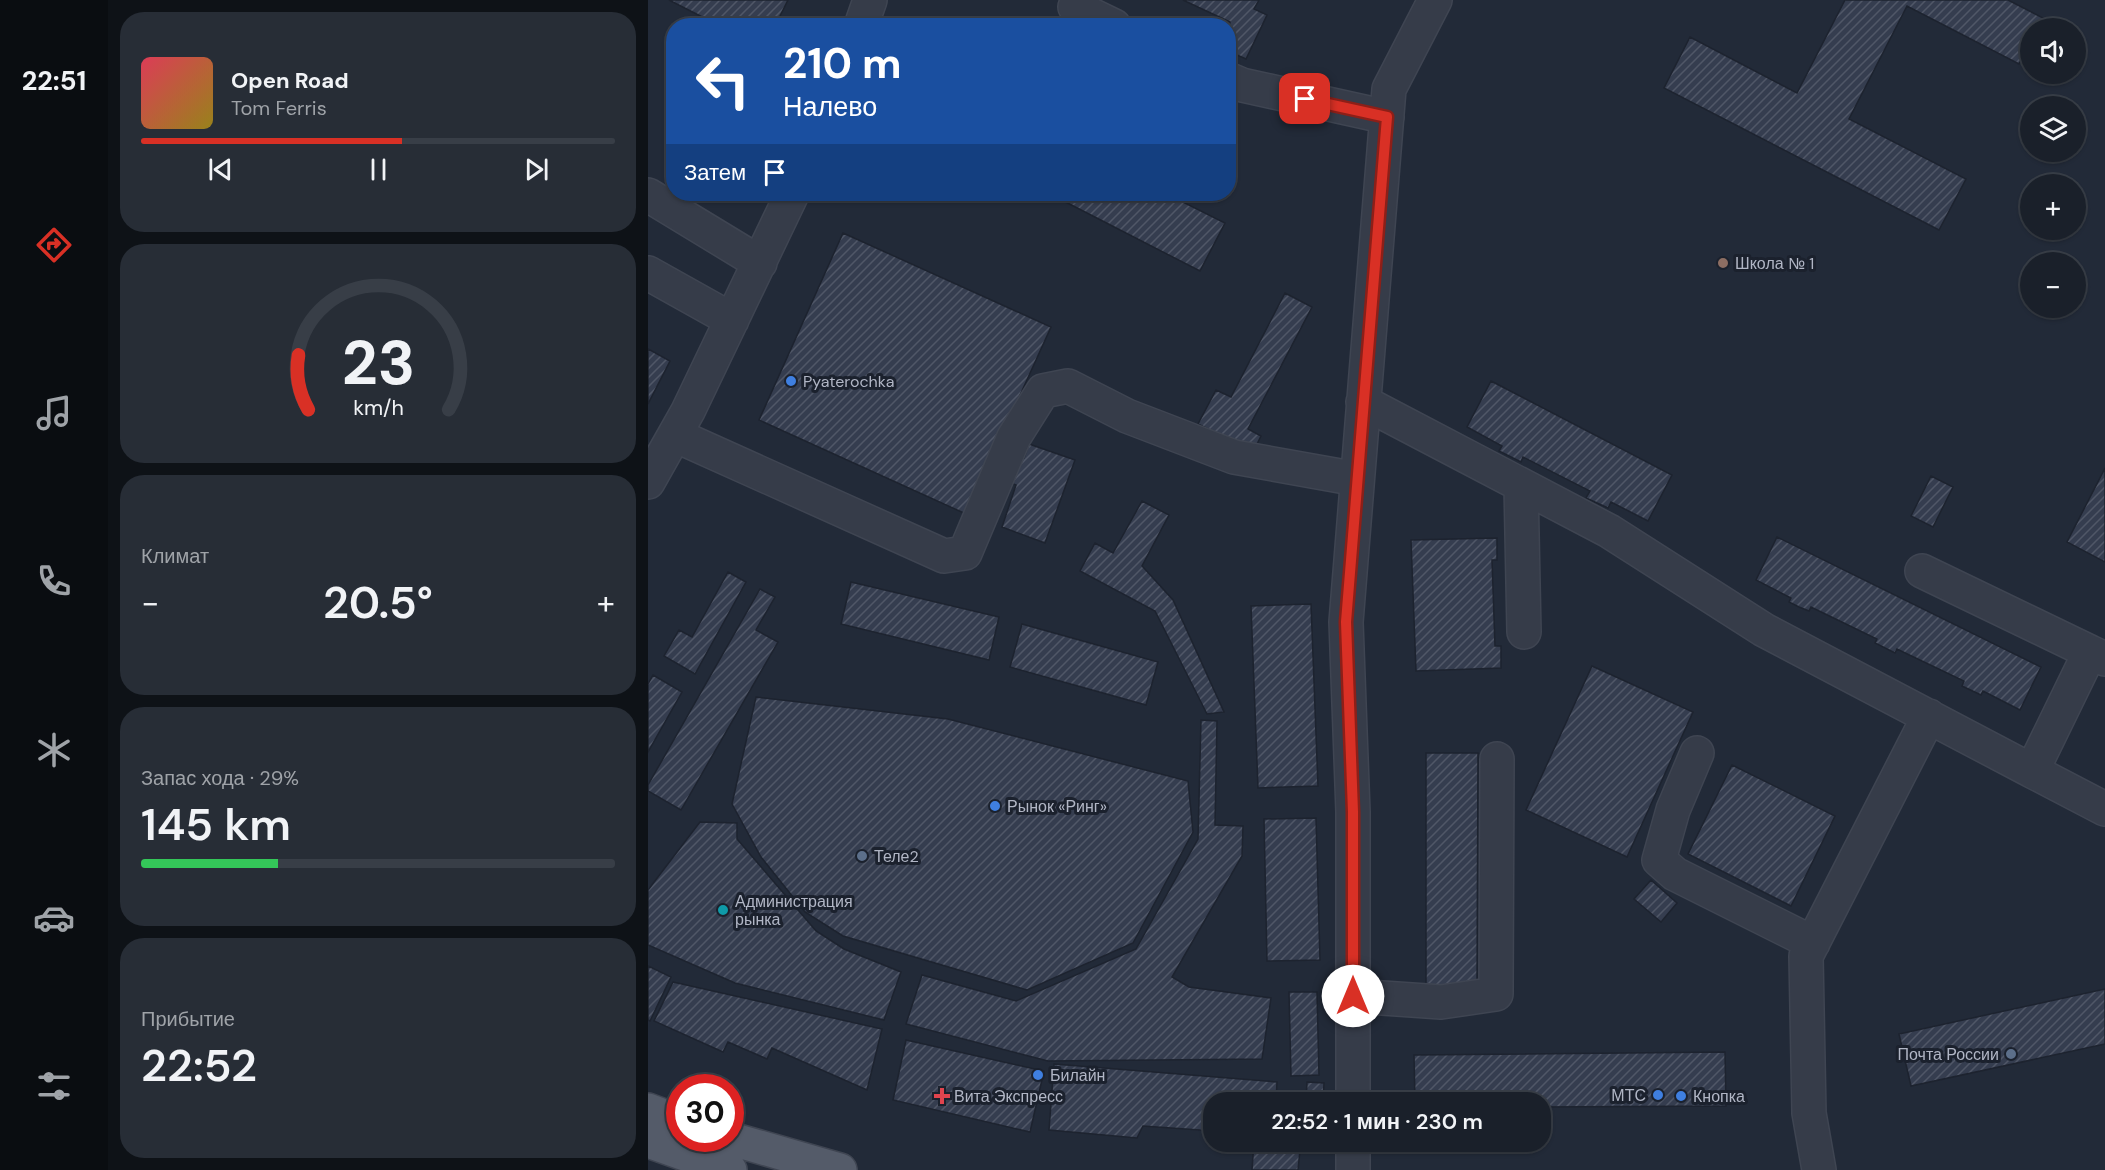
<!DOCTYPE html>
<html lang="ru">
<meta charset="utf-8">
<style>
body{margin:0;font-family:"DM Sans",sans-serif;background:#272d36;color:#f1f3f6;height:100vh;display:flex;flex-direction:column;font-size:22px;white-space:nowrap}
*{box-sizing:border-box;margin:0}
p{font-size:20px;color:#9fa3a8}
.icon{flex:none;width:33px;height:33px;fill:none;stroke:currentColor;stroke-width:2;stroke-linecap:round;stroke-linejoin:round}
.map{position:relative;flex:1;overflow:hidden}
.side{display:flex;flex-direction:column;gap:12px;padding:12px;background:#0e1217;width:540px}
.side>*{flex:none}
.banner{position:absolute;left:18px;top:18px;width:570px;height:183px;border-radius:24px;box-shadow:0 2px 4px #0004,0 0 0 2px #383e47;background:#1a4fa0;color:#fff;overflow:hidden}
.buttons{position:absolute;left:1372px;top:18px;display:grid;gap:12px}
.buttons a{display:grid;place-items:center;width:66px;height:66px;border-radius:50%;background:#1a202a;box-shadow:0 2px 4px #0004,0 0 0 2px #383e47;font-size:30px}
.speed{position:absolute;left:18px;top:1074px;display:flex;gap:12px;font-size:30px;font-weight:700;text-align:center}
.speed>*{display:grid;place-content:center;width:78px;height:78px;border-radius:50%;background:#1a202a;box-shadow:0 2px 4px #0004,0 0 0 2px #383e47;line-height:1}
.speed .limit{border:9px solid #d22;background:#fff;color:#111}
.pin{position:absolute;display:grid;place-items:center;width:51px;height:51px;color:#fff;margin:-26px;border-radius:12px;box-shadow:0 3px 9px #0006}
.me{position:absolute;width:66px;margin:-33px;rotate:0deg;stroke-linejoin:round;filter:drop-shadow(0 0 4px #0008)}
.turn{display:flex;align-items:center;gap:21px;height:126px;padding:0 18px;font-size:27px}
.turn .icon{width:78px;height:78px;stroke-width:2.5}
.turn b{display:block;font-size:42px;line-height:51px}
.then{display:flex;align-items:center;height:57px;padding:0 18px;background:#0003;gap:12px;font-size:22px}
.big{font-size:45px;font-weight:600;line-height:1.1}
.side .card{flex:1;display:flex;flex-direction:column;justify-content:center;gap:9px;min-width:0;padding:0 21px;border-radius:24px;background:#272d36}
.side .dial{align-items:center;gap:0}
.dial svg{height:156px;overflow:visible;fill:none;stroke:#383e47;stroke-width:7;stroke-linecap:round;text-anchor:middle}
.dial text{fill:#f1f3f6;stroke:none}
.song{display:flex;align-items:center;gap:18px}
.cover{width:72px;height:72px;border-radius:9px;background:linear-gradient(135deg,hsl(350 70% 55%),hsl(50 70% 35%))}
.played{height:6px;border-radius:3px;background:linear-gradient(90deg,#d93025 55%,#383e47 55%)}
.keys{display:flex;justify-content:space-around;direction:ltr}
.heat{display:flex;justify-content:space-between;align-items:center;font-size:33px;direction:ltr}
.charge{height:9px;border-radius:4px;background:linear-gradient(90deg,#34c759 29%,#383e47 0)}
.trip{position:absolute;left:555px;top:1092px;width:348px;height:60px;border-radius:24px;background:#1a202a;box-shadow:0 2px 4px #0004,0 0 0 2px #383e47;font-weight:600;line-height:60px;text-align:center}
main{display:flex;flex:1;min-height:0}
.tabs{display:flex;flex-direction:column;width:108px;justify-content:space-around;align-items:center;background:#0a0d11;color:#9fa3a8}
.tabs .icon{width:42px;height:42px}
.tabs .on{color:#d93025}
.tabs b{font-size:27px;color:#f1f3f6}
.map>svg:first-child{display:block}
.building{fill:url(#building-hatch);stroke:#1d232f;stroke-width:1.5}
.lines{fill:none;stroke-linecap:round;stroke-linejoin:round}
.minor-casing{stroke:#3f4552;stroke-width:36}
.major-casing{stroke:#3f4552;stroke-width:36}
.minor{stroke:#363c49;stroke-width:33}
.major{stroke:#545b69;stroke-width:33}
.route-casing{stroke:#8d1f18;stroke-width:15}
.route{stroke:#d93025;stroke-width:10}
.education-dot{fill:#8d6e63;stroke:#1b212d;stroke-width:2}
.shop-dot{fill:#3f7fe0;stroke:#1b212d;stroke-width:2}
.service-dot{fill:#5c6f8a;stroke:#1b212d;stroke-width:2}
.culture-dot{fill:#0f9aa8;stroke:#1b212d;stroke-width:2}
.health-dot{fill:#e0444e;stroke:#1b212d;stroke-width:2}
.labels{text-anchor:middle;stroke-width:6;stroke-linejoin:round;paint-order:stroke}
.poi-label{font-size:16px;fill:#b1b6c5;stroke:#1b212d;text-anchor:start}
</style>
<main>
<nav class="tabs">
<b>22:51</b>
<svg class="icon on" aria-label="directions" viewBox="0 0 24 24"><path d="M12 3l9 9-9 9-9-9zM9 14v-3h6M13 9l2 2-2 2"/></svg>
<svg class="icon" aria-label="music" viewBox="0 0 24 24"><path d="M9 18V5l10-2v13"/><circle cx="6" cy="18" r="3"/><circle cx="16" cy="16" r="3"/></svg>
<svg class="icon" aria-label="phone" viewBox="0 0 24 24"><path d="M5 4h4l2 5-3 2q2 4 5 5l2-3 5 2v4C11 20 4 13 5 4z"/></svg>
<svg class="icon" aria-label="climate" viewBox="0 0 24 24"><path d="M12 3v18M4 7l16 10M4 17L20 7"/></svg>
<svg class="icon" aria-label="car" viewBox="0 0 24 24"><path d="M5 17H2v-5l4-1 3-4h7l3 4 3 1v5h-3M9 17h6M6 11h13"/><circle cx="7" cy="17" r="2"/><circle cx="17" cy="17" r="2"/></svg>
<svg class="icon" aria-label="filters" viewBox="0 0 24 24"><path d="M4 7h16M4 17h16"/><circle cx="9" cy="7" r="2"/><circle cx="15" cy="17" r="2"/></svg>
</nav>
<section class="side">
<div class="card">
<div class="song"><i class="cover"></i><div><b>Open Road</b><p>Tom Ferris</p></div></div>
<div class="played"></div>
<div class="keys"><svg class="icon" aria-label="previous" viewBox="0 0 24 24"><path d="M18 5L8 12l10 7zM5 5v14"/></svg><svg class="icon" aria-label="pause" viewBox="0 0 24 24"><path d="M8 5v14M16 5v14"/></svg><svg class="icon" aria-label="next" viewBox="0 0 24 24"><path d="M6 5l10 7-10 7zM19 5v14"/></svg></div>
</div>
<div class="card dial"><svg viewBox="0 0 100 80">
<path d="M14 69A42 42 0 1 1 86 69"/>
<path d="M14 69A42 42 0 0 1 9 41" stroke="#d93025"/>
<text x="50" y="56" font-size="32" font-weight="700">23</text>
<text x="50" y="72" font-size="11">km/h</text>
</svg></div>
<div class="card"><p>Климат</p>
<div class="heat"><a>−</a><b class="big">20.5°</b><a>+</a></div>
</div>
<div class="card"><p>Запас хода · 29%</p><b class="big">145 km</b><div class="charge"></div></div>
<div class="card"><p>Прибытие</p><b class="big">22:52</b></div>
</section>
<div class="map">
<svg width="1457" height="1170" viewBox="0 0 1457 1170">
<defs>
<pattern id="building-hatch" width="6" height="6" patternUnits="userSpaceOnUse" patternTransform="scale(1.5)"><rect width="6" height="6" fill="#353d4f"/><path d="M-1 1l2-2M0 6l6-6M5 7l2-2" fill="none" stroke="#505767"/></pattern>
</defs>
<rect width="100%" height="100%" fill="#222a38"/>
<path class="building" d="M21,0H140L127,26H72Z
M535,0H611L606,9L619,15L598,59L580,51L582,22Z
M1197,0H1360L1395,18L1389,28H1383V41L1371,64L1259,6L1201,119L1318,179L1291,230L1016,88L1042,37L1149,93Z
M402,194H519L577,223L552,271Z
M195,233L403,327L318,514L111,420Z
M637,293L664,307L600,429L613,436L605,452L550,424L568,390L583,397Z
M0,349L22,361L0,404Z
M843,381L1024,475L1000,521L963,502L960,508L938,498L942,491L875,457L873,462L851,451L854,446L819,427Z
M381,444L427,460L397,543L354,527L368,485L356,481L366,455L376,458Z
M1457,468V562L1419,542Z
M1283,476L1305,487L1285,527L1263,516Z
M494,501L521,515L494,566L525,600L576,712L559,714L507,611L432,571L447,543L465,553Z
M1129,537L1393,667L1372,710L1335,691L1333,695L1314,686L1316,681L1249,649L1247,653L1227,643L1229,639L1163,607L1161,611L1151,607L1141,602L1143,598L1108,580Z
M849,538V560H844L847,646H853V668L768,671L763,540Z
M80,572L98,582L47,674L16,656L31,630L44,637Z
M203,582L351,617L341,660L193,624Z
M112,589L127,597L108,630L130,642L33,810L0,791V785Z
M663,604L670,786L610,788L603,606Z
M374,624L510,662L498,705L362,667Z
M944,666L1045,712L979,857L878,810Z
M5,675L34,692L0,752V684Z
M108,697L300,719L540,781L545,832L485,943L379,990L195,936L157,912L113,857L84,804Z
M553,720L569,721L567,825L595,826L594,856L524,977L541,987L623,998L614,1059L400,1061L258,1024L274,975L368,1001L488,949L550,839Z
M778,753H830L829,987H778Z
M1084,765L1187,816L1143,906L1040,854Z
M668,818L672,960L619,961L616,819Z
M52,822L89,823V839L168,931L196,949L253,972L236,1020L87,983L0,945V890Z
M1003,880L1029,903L1013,922L986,899Z
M0,966L23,977L2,1021L0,1020Z
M25,982L234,1029L219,1090L124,1048L119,1059L80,1042L75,1052L6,1021Z
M1457,989V1044L1263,1086L1251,1034Z
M641,992H669L671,1075L643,1076Z
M258,1040L396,1071L382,1132L245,1100Z
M1077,1052L1078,1106L892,1107V1102H767L766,1055Z
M406,1064L629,1082L628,1102H566V1131L495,1126L489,1138L401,1130Z
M659,1082L676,1083L675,1102H658Z
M606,1142H625L624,1148L652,1150L650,1170H604Z"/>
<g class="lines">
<g class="minor-casing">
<path id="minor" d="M427,7L466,26
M213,26L222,0
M580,79L594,85L739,117
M0,195L112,263
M0,273L84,320
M715,402L961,531L1116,630L1384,771
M27,435L296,556L317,553L366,437L395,391L420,386L479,416L586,457L709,479
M0,482L40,411L144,194
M873,485L876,632
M1274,571L1442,652
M1457,659L1442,652L1384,771L1457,809
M1049,753L1025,810L1011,860L1027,874L1165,943
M705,996L793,1002L848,994L849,759
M705,1102V812L698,622L741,89L787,0
M705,1142V1170
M1171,1170L1161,1113L1158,956L1281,716"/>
</g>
<g class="major-casing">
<path id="major" d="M0,1110L32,1122
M80,1138L192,1170
M0,1141L82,1170"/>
</g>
<use href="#minor" class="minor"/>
<use href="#major" class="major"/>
</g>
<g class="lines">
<g class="route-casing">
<path id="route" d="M657,99L739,117L698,622L705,812V996"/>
</g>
<use href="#route" class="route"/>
</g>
<circle class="education-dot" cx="1075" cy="263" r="6"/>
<g class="shop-dot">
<circle cx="143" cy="381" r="6"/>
<circle cx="347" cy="806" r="6"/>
<circle cx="390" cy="1075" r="6"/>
<circle cx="1010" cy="1095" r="6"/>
<circle cx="1033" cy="1096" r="6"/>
</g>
<g class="service-dot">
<circle cx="214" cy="856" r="6"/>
<circle cx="1363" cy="1054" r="6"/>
</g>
<circle class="culture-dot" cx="75" cy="910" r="6"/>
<path class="health-dot" d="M291 1087h6v6h6v6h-6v6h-6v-6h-6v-6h6z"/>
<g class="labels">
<g class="poi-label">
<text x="1087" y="269">Школа № 1</text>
<text x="155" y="387">Pyaterochka</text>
<text x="359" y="812">Рынок «Ринг»</text>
<text x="226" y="862">Теле2</text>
<text x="87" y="907">Администрация<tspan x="87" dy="18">рынка</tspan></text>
<text x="1351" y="1060" text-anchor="end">Почта России</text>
<text x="402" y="1081">Билайн</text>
<text x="998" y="1101" text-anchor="end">МТС</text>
<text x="306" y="1102">Вита Экспресс</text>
<text x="1045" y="1102">Кнопка</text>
</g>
</g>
</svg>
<div class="buttons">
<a><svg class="icon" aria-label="sound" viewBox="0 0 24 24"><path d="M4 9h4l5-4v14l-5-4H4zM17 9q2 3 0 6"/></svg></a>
<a><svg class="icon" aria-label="layers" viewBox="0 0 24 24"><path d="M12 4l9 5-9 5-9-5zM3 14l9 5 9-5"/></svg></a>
<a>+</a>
<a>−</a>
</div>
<div class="speed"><div class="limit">30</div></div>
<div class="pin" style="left:657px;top:99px;background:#d93025"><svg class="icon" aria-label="arrive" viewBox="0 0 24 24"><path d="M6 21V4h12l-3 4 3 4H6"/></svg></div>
<svg class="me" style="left:705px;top:996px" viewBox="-20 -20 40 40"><circle r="19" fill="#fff"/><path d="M0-13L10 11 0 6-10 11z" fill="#d93025"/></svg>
<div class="trip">22:52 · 1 мин · 230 m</div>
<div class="banner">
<div class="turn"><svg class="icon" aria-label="left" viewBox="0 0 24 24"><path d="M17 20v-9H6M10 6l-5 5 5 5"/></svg><div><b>210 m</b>Налево</div></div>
<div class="then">Затем<svg class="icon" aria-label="arrive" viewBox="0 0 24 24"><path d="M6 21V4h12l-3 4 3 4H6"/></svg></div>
</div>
</div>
</main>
